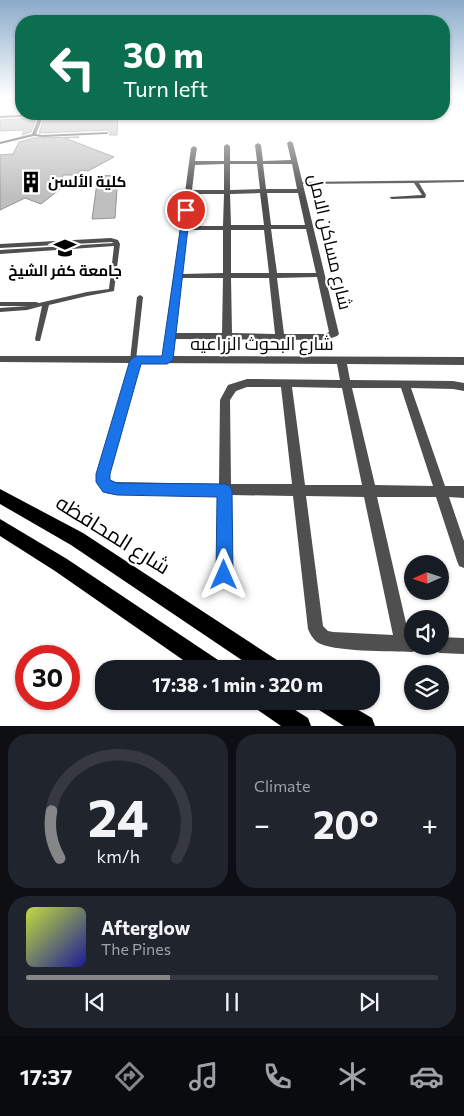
<!DOCTYPE html>
<meta charset="utf-8">
<style>
body{margin:0;font-family:Commissioner,Cairo,sans-serif;background:#20242c;color:#f1f3f6;height:100vh;display:flex;flex-direction:column;font-size:19px;white-space:nowrap}
*{box-sizing:border-box;margin:0}
p{font-size:16px;color:#9ea1a6}
.icon{flex:none;width:28px;height:28px;fill:none;stroke:currentColor;stroke-width:2;stroke-linecap:round;stroke-linejoin:round}
.map{position:relative;height:726px;overflow:hidden}
.sheet{display:flex;flex-direction:column;gap:8px;padding:8px;background:#0d0f14;flex:1}
.sheet>*{flex:none}
.guide{position:absolute;left:15px;top:15px;width:435px;height:105px;border-radius:20px;box-shadow:0 1px 4px #0004;background:#0b6e4f;color:#fff;overflow:hidden}
.needle{width:32px;rotate:267deg}
.fabs{position:absolute;left:404px;top:555px;display:grid;gap:10px}
.fabs a{display:grid;place-items:center;width:45px;height:45px;border-radius:50%;background:#171b24;box-shadow:0 1px 4px #0004;font-size:25px}
.speed{position:absolute;left:15px;top:645px;display:flex;gap:10px;font-size:25px;font-weight:700;text-align:center}
.speed>*{display:grid;place-content:center;width:65px;height:65px;border-radius:50%;background:#171b24;box-shadow:0 1px 4px #0004;line-height:1}
.speed .limit{border:8px solid #d22;background:#fff;color:#111}
.pin{position:absolute;display:grid;place-items:center;width:42px;height:42px;color:#fff;margin:-21px;border:2px solid #fff;border-radius:50%;box-shadow:0 1px 5px #0007}
.me{position:absolute;width:55px;margin:-28px;rotate:0deg;stroke-linejoin:round;filter:drop-shadow(0 0 4px #0008)}
.turn{display:flex;align-items:center;gap:18px;height:105px;padding:0 25px;font-size:22px}
.turn .icon{width:65px;height:65px;stroke-width:2.5}
.turn b{display:block;font-size:35px;line-height:42px}
.big{font-size:38px;font-weight:700;line-height:1.1}
.sheet .widget{flex:1;display:flex;flex-direction:column;justify-content:center;gap:8px;min-width:0;padding:0 18px;border-radius:20px;background:#20242c}
.sheet .dial{align-items:center;gap:0}
.dial svg{height:130px;overflow:visible;fill:none;stroke:#363941;stroke-width:7;stroke-linecap:round;text-anchor:middle}
.dial text{fill:#f1f3f6;stroke:none}
.song{display:flex;align-items:center;gap:15px}
.cover{width:60px;height:60px;border-radius:8px;background:linear-gradient(135deg,hsl(70 70% 55%),hsl(240 70% 35%))}
.played{height:5px;border-radius:2px;background:linear-gradient(90deg,#858687 35%,#363941 35%)}
.keys{display:flex;justify-content:space-around;direction:ltr}
.heat{display:flex;justify-content:space-between;align-items:center;font-size:28px;direction:ltr}
.sheet .tiles{flex:1;display:grid;gap:8px;grid-template-columns:1fr 1fr}
.widget:last-child{grid-column:span 2}
.trip{position:absolute;left:95px;top:660px;width:285px;height:50px;border-radius:20px;background:#171b24;box-shadow:0 1px 4px #0004;font-weight:700;line-height:50px;text-align:center}
.menu{display:flex;height:80px;justify-content:space-around;align-items:center;background:#090b0e;color:#9ea1a6}
.menu .icon{width:35px;height:35px}
.menu .current{color:#858687}
.menu b{font-size:22px;color:#f1f3f6}
.map>svg:first-child{display:block}
.building{fill:#bfbfbf;stroke:#939393}
.lines{fill:none;stroke-linecap:round;stroke-linejoin:round}
.service{fill:#4f4f4f;fill-rule:evenodd}
.minor{fill:#4f4f4f;fill-rule:evenodd}
.primary{fill:#000;fill-rule:evenodd}
.route{fill:#1a73e8;stroke:#114b97}
.labels{text-anchor:middle;stroke-width:4.5;stroke-linejoin:round;paint-order:stroke}
.far-poi-label{font-size:15px;font-weight:bold;fill:#000;stroke:#fff;text-anchor:start}
.street-label{font-size:18px;fill:#000;stroke:#fff}
.near-street-label{font-size:21px;fill:#000;stroke:#fff}
</style>
<div class="map">
<svg width="464" height="726" viewBox="0 0 464 726">
<rect width="100%" height="100%" fill="#fff"/>
<path class="building" d="M95,114H118L117,135H109L111,132L107,130L39,133L44,119L91,117Z
M36,118L31,132L22,135L24,130L0,131V120Z
M79,137L65,138L114,157L88,171L80,170L77,175H63L60,189L41,204L25,198L0,210V155L13,154L19,142L34,138Z
M118,175L115,218L92,219L98,176Z"/>
<g class="lines">
<path class="service" d="M9,96H14L0,100V98Z
M40,114H93L91,115L43,117L36,134L42,135L107,132L109,133L107,134L42,137L34,136L0,144V142L32,134L39,116L0,118V116Z
M464,180V182L419,183L426,195L425,198L392,199L390,198V197L422,195L414,183L299,184L297,183L299,182Z
M111,238L118,240L120,244L114,291L87,296L49,305L40,341H36L35,339L42,306L27,310L0,312V308L28,306H0V302H36L39,303L87,292L109,289L114,246L0,254V250L114,243L111,242L0,248V244Z
M140,295L143,297L136,360L133,362L130,360L137,297Z"/>
<path class="minor" d="M290,141L293,143L339,334L337,336L326,340L174,339L172,356L464,357V365L347,364L350,380L453,381L464,383V391L453,389L411,388L445,486H464V498L449,497L464,541V568L459,566L457,561L436,497H377L409,636H412V646H419L418,650L412,652C393,651 330,652 317,642C313,639 310,634 308,629L293,496L231,495L232,575L230,580L225,582L220,580L218,575L219,495L109,494C100,490 97,484 97,474L130,363L0,362V356H163L191,148L194,146L197,148L195,161H224V146L227,144L230,146V161H257L255,145L258,143L261,145L263,161L291,160L287,143ZM224,164V190H192L195,165ZM230,164H257L260,189L230,190ZM263,164H292L297,189H266ZM260,193L264,225H231L230,194ZM267,193H298L305,225H271ZM191,194H224L223,226H188ZM271,229H306L316,273H277ZM187,230H223V273L182,274ZM231,230H264L269,273H231ZM317,277L329,332L325,334H284L277,278ZM182,278H223L222,333H175ZM231,278H269L275,334L232,333ZM140,363L337,364L340,380L247,379L228,385L220,400L219,484L112,482L109,480V474ZM247,387H281L292,484H231L230,400L236,391ZM292,387L342,388L362,485H305ZM352,388H401L433,486L375,485ZM306,496L364,497L393,635L333,632L328,631L323,626Z
M440,637L464,638V654L440,653L434,651L433,646H440Z"/>
<path class="primary" d="M0,489L83,533L280,662L283,669H255L71,545L0,504Z
M0,519L67,559L221,662L224,669H196L55,571L0,536Z
M252,701H281L308,718L311,726H281L255,708Z
M313,701H343L372,718L375,726H344L316,708Z"/>
</g>
<linearGradient id="sky" x2="0" y2="1"><stop stop-color="#8aabca"/><stop offset="0.49" stop-color="#fff"/><stop offset="1" stop-color="#fff" stop-opacity="0"/></linearGradient>
<rect width="464" height="197" fill="url(#sky)"/>
<path class="route" d="M186,208L190,210L173,360L167,364H141L110,474V480L117,483L225,484L230,486L232,490L233,575L230,581L224,583L219,581L216,575L217,497L117,495L103,492L96,482V474L130,360L136,356H162L183,210Z"/>
<defs>
<g id="building-bare" transform="scale(1.725)"><path d="M-4-6H4V6H1V3H-1V6H-4ZM-2.5-4.3h1.7v1.8h-1.7ZM.8-4.3h1.7v1.8H.8ZM-2.5-1h1.7V.8h-1.7ZM.8-1h1.7V.8H.8Z" fill="#000" stroke="#fff" stroke-width="2.5" paint-order="stroke"/></g>
<g id="university-bare" transform="scale(1.725)"><path d="M0-5L7-2L0 1L-7-2ZM-4 1L0 2.5L4 1V4Q0 6-4 4Z" fill="#000" stroke="#fff" stroke-width="2.5" paint-order="stroke"/></g>
</defs>
<g fill-rule="evenodd">
<use href="#building-bare" x="31" y="182"/>
<use href="#university-bare" x="65" y="248"/>
</g>
<g class="labels">
<g class="far-poi-label">
<text x="48" y="187">كلية الألسن</text>
<text x="65" y="276" text-anchor="middle">جامعة كفر الشيخ</text>
</g>
<g class="street-label">
<text transform="translate(330 242) rotate(77)" y="6">شارع مساكن الامل</text>
<text x="262" y="350">شارع البحوث الزراعيه</text>
</g>
<g class="near-street-label">
<text transform="translate(113 535) rotate(32)" y="7">شارع المحافظه</text>
</g>
</g>
</svg>
<div class="fabs">
<a><svg class="needle" viewBox="-14 -14 28 28"><path d="M0-13l5 13h-10z" fill="#e53935"/><path d="M0 13l5-13h-10z" fill="#9ea1a6"/></svg></a>
<a><svg class="icon" aria-label="sound" viewBox="0 0 24 24"><path d="M4 9h4l5-4v14l-5-4H4zM17 9q2 3 0 6"/></svg></a>
<a><svg class="icon" aria-label="layers" viewBox="0 0 24 24"><path d="M12 4l9 5-9 5-9-5zM3 14l9 5 9-5"/></svg></a>
</div>
<div class="speed"><div class="limit">30</div></div>
<div class="pin" style="left:186px;top:210px;background:#d93025"><svg class="icon" aria-label="arrive" viewBox="0 0 24 24"><path d="M6 21V4h12l-3 4 3 4H6"/></svg></div>
<svg class="me" style="left:224px;top:575px" viewBox="-20 -20 40 40"><path d="M0-17L14 15 0 8-14 15z" fill="#1a73e8" stroke="#fff" stroke-width="4"/></svg>
<div class="trip">17:38 · 1 min · 320 m</div>
<div class="guide">
<div class="turn"><svg class="icon" aria-label="left" viewBox="0 0 24 24"><path d="M17 20v-9H6M10 6l-5 5 5 5"/></svg><div><b>30 m</b>Turn left</div></div>
</div>
</div>
<section class="sheet">
<div class="tiles">
<div class="widget dial"><svg viewBox="0 0 100 80">
<path d="M14 69A42 42 0 1 1 86 69"/>
<path d="M14 69A42 42 0 0 1 9 40" stroke="#858687"/>
<text x="50" y="56" font-size="32" font-weight="700">24</text>
<text x="50" y="72" font-size="11">km/h</text>
</svg></div>
<div class="widget"><p>Climate</p>
<div class="heat"><a>−</a><b class="big">20°</b><a>+</a></div>
</div>
<div class="widget">
<div class="song"><i class="cover"></i><div><b>Afterglow</b><p>The Pines</p></div></div>
<div class="played"></div>
<div class="keys"><svg class="icon" aria-label="previous" viewBox="0 0 24 24"><path d="M18 5L8 12l10 7zM5 5v14"/></svg><svg class="icon" aria-label="pause" viewBox="0 0 24 24"><path d="M8 5v14M16 5v14"/></svg><svg class="icon" aria-label="next" viewBox="0 0 24 24"><path d="M6 5l10 7-10 7zM19 5v14"/></svg></div>
</div>
</div>
</section>
<nav class="menu">
<b>17:37</b>
<svg class="icon current" aria-label="directions" viewBox="0 0 24 24"><path d="M12 3l9 9-9 9-9-9zM9 14v-3h6M13 9l2 2-2 2"/></svg>
<svg class="icon" aria-label="music" viewBox="0 0 24 24"><path d="M9 18V5l10-2v13"/><circle cx="6" cy="18" r="3"/><circle cx="16" cy="16" r="3"/></svg>
<svg class="icon" aria-label="phone" viewBox="0 0 24 24"><path d="M5 4h4l2 5-3 2q2 4 5 5l2-3 5 2v4C11 20 4 13 5 4z"/></svg>
<svg class="icon" aria-label="climate" viewBox="0 0 24 24"><path d="M12 3v18M4 7l16 10M4 17L20 7"/></svg>
<svg class="icon" aria-label="car" viewBox="0 0 24 24"><path d="M5 17H2v-5l4-1 3-4h7l3 4 3 1v5h-3M9 17h6M6 11h13"/><circle cx="7" cy="17" r="2"/><circle cx="17" cy="17" r="2"/></svg>
</nav>
